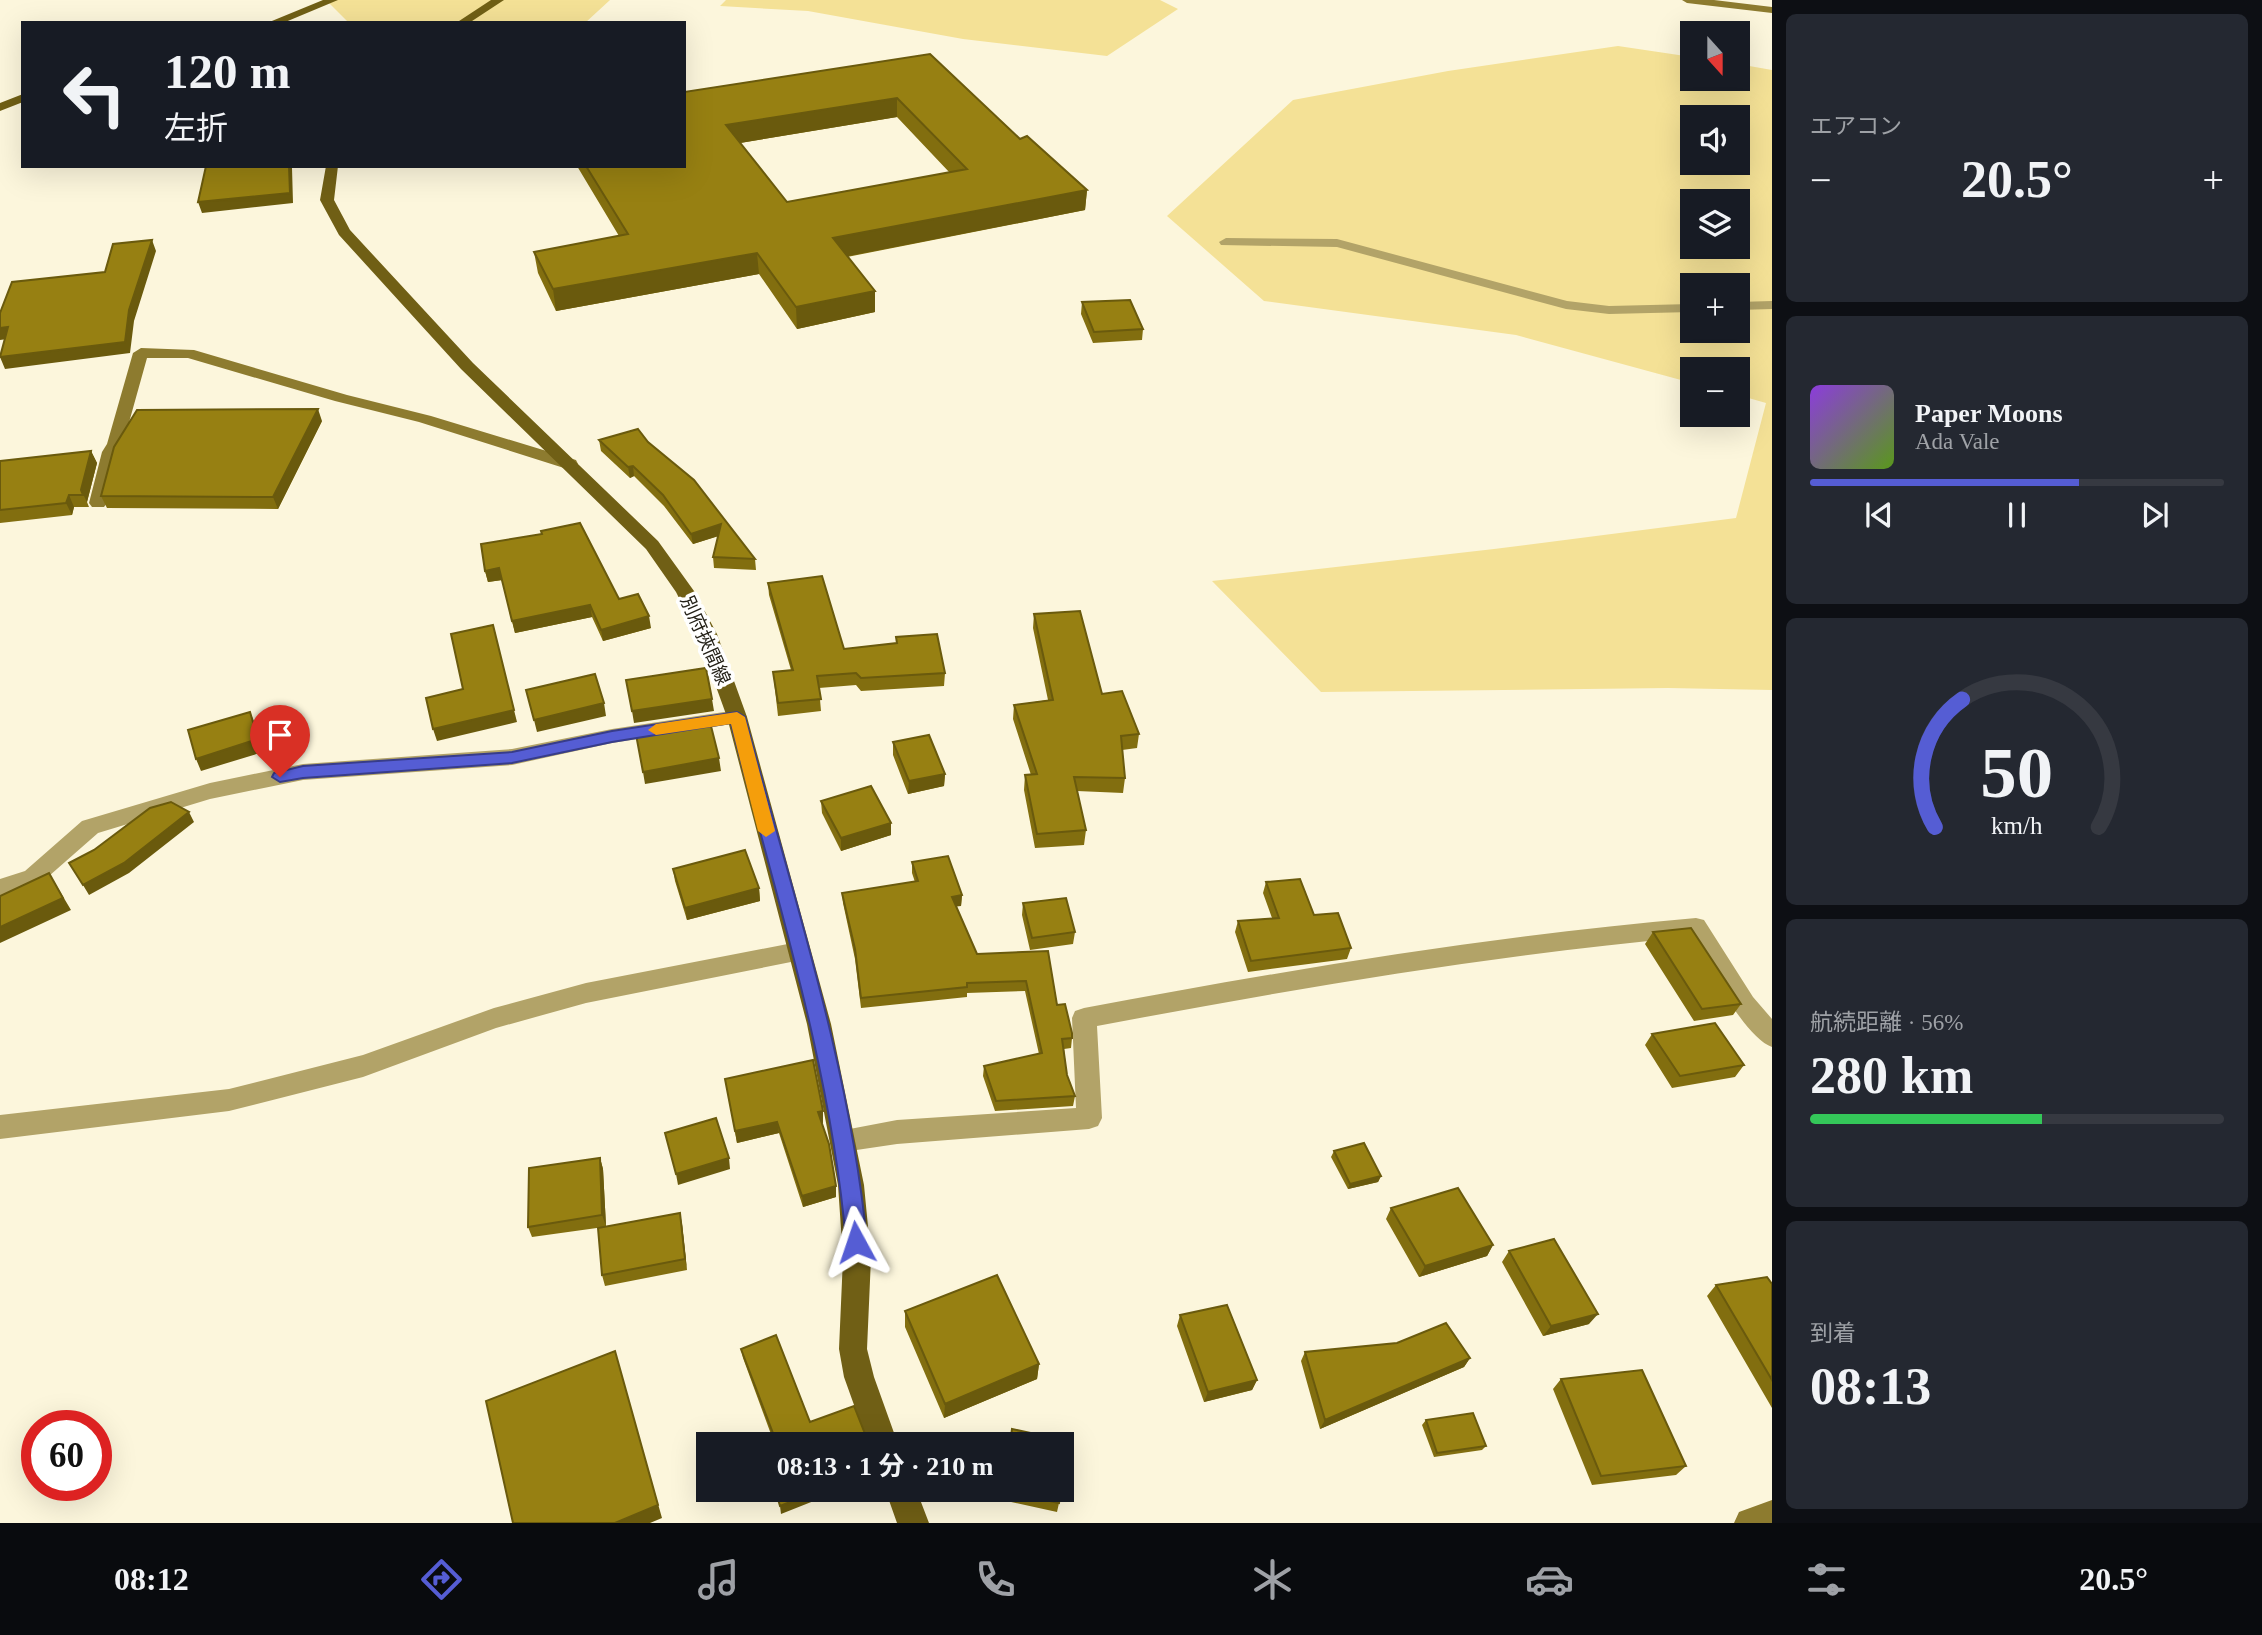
<!DOCTYPE html>
<html lang="ja">
<meta charset="utf-8">
<style>
body{margin:0;font-family:"Times New Roman","Noto Sans JP",serif;background:#242831;color:#f1f3f6;height:100vh;display:flex;flex-direction:column;font-size:26px;white-space:nowrap}
*{box-sizing:border-box;margin:0}
p{font-size:23px;color:#9ea1a6}
.icon{flex:none;width:38px;height:38px;fill:none;stroke:currentColor;stroke-width:2;stroke-linecap:round;stroke-linejoin:round}
.map{position:relative;flex:1;overflow:hidden}
.sheet{display:flex;flex-direction:column;gap:14px;padding:14px;background:#0d0f14;width:490px}
.sheet>*{flex:none}
.guide{position:absolute;left:21px;top:21px;width:665px;height:147px;border-radius:0px;box-shadow:0 7px 28px #0002;background:#171b24;color:#f1f3f6;overflow:hidden}
.needle{width:46px;rotate:159deg}
.controls{position:absolute;left:1680px;top:21px;display:grid;gap:14px}
.controls a{display:grid;place-items:center;width:70px;height:70px;border-radius:0px;background:#171b24;box-shadow:0 7px 28px #0002;font-size:35px}
.speed{position:absolute;left:21px;top:1410px;display:flex;gap:14px;font-size:35px;font-weight:700;text-align:center}
.speed>*{display:grid;place-content:center;width:91px;height:91px;border-radius:50%;background:#171b24;box-shadow:0 7px 28px #0002;line-height:1}
.speed .limit{border:10px solid #d22;background:#fff;color:#111}
.pin{position:absolute;display:grid;place-items:center;width:60px;height:60px;color:#fff;margin:-72px -30px;border-radius:50% 50% 50% 0;rotate:-45deg;box-shadow:0 0 7px #0007}
.pin .icon{rotate:45deg}
.me{position:absolute;width:77px;margin:-38px;rotate:355deg;stroke-linejoin:round;filter:drop-shadow(0 0 5px #0008)}
.turn{display:flex;align-items:center;gap:24px;height:147px;padding:0 28px;font-size:32px}
.turn .icon{width:91px;height:91px;stroke-width:2.5}
.turn b{display:block;font-size:49px;line-height:60px}
.big{font-size:52px;font-weight:700;line-height:1.1}
.sheet .card{flex:1;display:flex;flex-direction:column;justify-content:center;gap:10px;min-width:0;padding:0 24px;border-radius:10px;background:#242831}
.sheet .dial{align-items:center;gap:0}
.dial svg{height:182px;overflow:visible;fill:none;stroke:#363941;stroke-width:7;stroke-linecap:round;text-anchor:middle}
.dial text{fill:#f1f3f6;stroke:none}
.song{display:flex;align-items:center;gap:21px}
.cover{width:84px;height:84px;border-radius:10px;background:linear-gradient(135deg,hsl(270 70% 55%),hsl(90 70% 35%))}
.played{height:7px;border-radius:4px;background:linear-gradient(90deg,#555dd4 65%,#363941 65%)}
.keys{display:flex;justify-content:space-around;direction:ltr}
.heat{display:flex;justify-content:space-between;align-items:center;font-size:38px;direction:ltr}
.charge{height:10px;border-radius:5px;background:linear-gradient(90deg,#34c759 56%,#363941 0)}
.trip{position:absolute;left:696px;top:1432px;width:378px;height:70px;border-radius:0px;background:#171b24;box-shadow:0 7px 28px #0002;font-weight:700;line-height:70px;text-align:center}
.tab-bar{display:flex;height:112px;justify-content:space-around;align-items:center;background:#090b0e;color:#9ea1a6}
.tab-bar .icon{width:49px;height:49px}
.tab-bar .on{color:#555dd4}
.tab-bar b{font-size:32px;color:#f1f3f6}
main{display:flex;flex:1;min-height:0}
.map>svg:first-child{display:block}
.green{fill:#f4e196;fill-rule:evenodd}
.lines{fill:none;stroke-linecap:round;stroke-linejoin:round}
.street{fill:#b2a368;fill-rule:evenodd}
.secondary{fill:#8d7b2f;fill-rule:evenodd}
.primary{fill:#705f15;fill-rule:evenodd}
.wall{fill:#826e0f;fill-rule:evenodd}
.shaded-wall{fill:#6a5a0d}
.building{fill:#978012;stroke:#6a5a0d;stroke-width:2;fill-rule:evenodd}
.route{fill:#555dd4;stroke:#373c8a;stroke-width:2}
.slow{fill:#f59e0b}
.labels{text-anchor:middle;stroke-width:7;stroke-linejoin:round;paint-order:stroke}
.street-label{font-size:19px;fill:#252219;stroke:#fff}
</style>
<main>
<div class="map">
<svg width="1772" height="1523" viewBox="0 0 1772 1523">
<rect width="100%" height="100%" fill="#fcf6dc"/>
<path class="green" d="M326,0H610L585,23H349Z
M726,0H1160L1178,9L1107,56L963,39L808,11L720,6Z
M1618,46L1692,57V79H1738V64L1772,70V690L1668,688L1321,692L1212,581L1494,549L1736,518L1766,403L1738,395V369H1692V383L1516,335L1264,301L1167,216L1293,100L1448,71ZM1692,117H1738V163H1692ZM1692,201H1738V247H1692ZM1692,285H1738V331H1692Z"/>
<g class="lines">
<path class="street" d="M1226,238L1337,239L1567,301L1609,306L1692,304V312L1609,314L1566,309L1337,247L1221,245L1219,242Z
M1772,301V309L1738,310V302Z
M737,710L744,712L747,717L744,722L612,743L512,765L303,780L210,799L98,833L41,883L0,897V879L25,871L82,821L210,783L303,764L512,749L612,729Z
M1696,918L1704,920L1753,997L1772,1019V1047C1745,1038 1706,963 1690,937C1490,955 1293,989 1097,1026L1102,1118L1098,1126L1089,1129L897,1144L843,1152L834,1148L830,1140L834,1132L897,1120L1076,1108L1072,1018L1075,1011L1084,1008C1287,970 1490,936 1696,918Z
M798,942L806,945L810,952L806,959L586,1003L496,1028L363,1077L229,1111L0,1139V1115L229,1089L363,1055L494,1008L586,983Z"/>
<path class="secondary" d="M1682,0H1714L1772,7V13L1687,3Z
M141,348L194,350L347,395L431,416L576,460L578,464L576,468H564L419,422L335,401L188,358H147L123,444L118,452L107,503L104,507H92L89,503L102,452L107,444L133,353Z
M1772,1500V1523H1734L1739,1512Z"/>
<path class="primary" d="M323,0H338L283,23H267Z
M491,0H504L469,23H456Z
M23,94V102L0,111V103Z
M326,166H338L334,200L350,230L473,363L658,541L694,591L717,634L747,717L831,1024L864,1185L871,1258L867,1349L874,1377L898,1444H868L844,1377L839,1349L843,1258L838,1185L807,1024L727,717L697,634L676,592L646,549L461,369L339,235L320,200Z
M885,1489H916L929,1523H897Z"/>
</g>
<path class="wall" d="M930,54L1020,139L1087,190L1085,210L847,257L875,291V312L797,329L759,274L556,311L538,273L534,252L619,236L577,166H684ZM897,117L950,173L787,202L740,143Z
M1082,302L1143,329L1142,340L1093,343L1081,314Z
M322,421L278,509L107,508L101,496Z
M599,440L648,442L755,559L756,570L714,568L713,557L718,536L693,544L664,506L634,476L630,478L601,451Z
M91,451L97,463L87,502L89,507H74L72,515L0,523V461Z
M485,571L619,599L651,628L603,641L592,617L515,633L502,580L488,582Z
M768,583L844,649L896,644V637L945,673L944,686L861,691L856,685L819,688L821,711L778,716L773,672L791,670L769,595Z
M1034,614L1102,694L1139,734L1137,748L1122,750L1125,778L1123,793L1077,791L1086,830L1084,845L1035,848L1024,790L1025,775H1031L1013,719L1014,705L1048,700L1033,628Z
M893,742L945,774L944,786L908,794L893,755Z
M821,801L891,835L841,851L822,813Z
M912,862L962,895L961,906H956L977,954L1048,951L1057,1005L1072,1038L1071,1048L1064,1049L1067,1075L1075,1096L1073,1106L995,1111L983,1076L984,1066L1039,1054L1025,991L967,993V997L861,1008L855,959L843,903L842,893L915,882L912,873Z
M673,869L759,888L760,901L687,920L675,881Z
M1266,882L1314,915L1351,948L1347,959L1248,972L1235,932L1238,921L1272,918L1263,893Z
M1023,903L1075,932L1073,944L1030,950L1022,915Z
M1653,932L1741,1004L1733,1015L1694,1021L1645,944Z
M1652,1034L1744,1065L1735,1077L1672,1088L1645,1045Z
M725,1079L823,1123H822L836,1197L803,1207L779,1133L737,1143Z
M1334,1151L1381,1176L1378,1182L1348,1189L1331,1157Z
M600,1158L603,1169L606,1226L682,1224L687,1270L605,1286L602,1275L604,1227L532,1237L528,1227Z
M1391,1208L1493,1245L1487,1256L1419,1277L1386,1219Z
M1509,1251L1589,1324L1543,1336L1502,1262Z
M1772,1284V1408L1707,1296L1716,1285Z
M905,1311L1039,1364L1037,1379L944,1418L905,1327Z
M1180,1315L1257,1380L1252,1390L1204,1402L1177,1326Z
M741,1349L810,1422L772,1437L743,1358Z
M1305,1352L1470,1358L1464,1367L1320,1429L1301,1361Z
M1561,1379L1686,1466L1676,1475L1592,1485L1553,1389Z
M1426,1420L1486,1446L1482,1450L1434,1457L1422,1425Z
M1004,1489L1059,1503L1057,1512L1002,1500Z"/>
<path class="shaded-wall" d="M897,98V117L728,145L726,125Z
M289,166H291L292,168L293,203L202,213L198,202Z
M1087,190L1085,210L833,259V238Z
M152,240L156,251L134,321L130,353L5,369L0,357L129,310Z
M757,253L759,274L556,311L553,289Z
M875,291V312L797,329L796,307Z
M8,327L14,338L0,340V328Z
M318,409L322,421L278,509L273,497Z
M91,451L97,463L87,502L81,490Z
M633,466L634,476L630,478L628,467Z
M69,495L74,507L72,515L66,503Z
M721,524L722,535L693,544L691,534Z
M499,568L502,580L488,582L485,571Z
M590,605L592,617L515,633L512,621Z
M649,616L651,628L603,641L601,630Z
M712,699L714,711L634,723L632,711Z
M604,703L606,716L537,732L534,720Z
M514,710L517,722L437,741L433,729Z
M250,712L255,724L263,752L201,771L196,759Z
M719,758L721,771L645,784L643,772Z
M945,774L944,786L908,794L909,781Z
M189,812L194,822L129,873L89,895L83,885Z
M891,823V835L841,851V838Z
M49,873L71,910L0,943V927Z
M759,888L760,901L687,920L685,908Z
M962,895L961,906L952,907V897Z
M823,1111V1123L819,1124L818,1112Z
M777,1122L779,1133L737,1143L735,1131Z
M600,1158L603,1169L606,1226L602,1215Z
M729,1158L730,1169L678,1185L676,1174Z
M1381,1176L1378,1182L1348,1189L1350,1184Z
M836,1186V1197L803,1207L802,1196Z
M680,1213L682,1224L687,1270L685,1259Z
M1493,1245L1487,1256L1419,1277L1425,1266Z
M1598,1314L1589,1324L1543,1336L1551,1326Z
M1470,1358L1464,1367L1320,1429L1325,1420Z
M1039,1364L1037,1379L944,1418L945,1404Z
M619,1366L662,1518L650,1523H615Z
M1257,1380L1252,1390L1204,1402L1208,1392Z
M823,1489H844L781,1514L780,1506Z"/>
<path class="building" d="M930,54L1020,139L1027,136L1087,190L833,238L875,291L796,307L757,253L553,289L534,252L628,234L586,166H684V92ZM897,98L967,169L787,202L726,125Z
M206,166H289L290,193L198,202Z
M152,240L129,310L125,342L0,357L8,327L0,328V313L12,282L105,272L113,244Z
M1130,300L1143,329L1094,332L1082,302Z
M318,409L273,497L101,496L114,447L137,410Z
M638,429L648,442L694,480L755,559L713,557L721,524L691,534L663,495L633,466L628,467L599,440Z
M91,451L81,490L83,495H69L66,503L0,510V461Z
M580,523L619,599L638,594L649,616L601,630L590,605L512,621L499,568L485,571L481,544L542,534L541,531Z
M822,576L844,649L897,643L896,637L937,634L945,673L861,678L856,673L817,676L821,699L778,703L773,672L793,670L768,583Z
M1080,611L1102,694L1122,691L1139,734L1121,736L1125,778L1074,777L1086,830L1037,834L1025,775L1037,774L1014,705L1053,700L1034,614Z
M493,625L514,710L433,729L426,698L463,689L451,634Z
M706,668L712,699L632,711L626,680Z
M595,674L604,703L534,720L526,690Z
M250,712L258,739L196,759L188,730Z
M709,718L719,758L643,772L635,729Z
M929,735L945,774L909,781L893,742Z
M871,786L891,823L841,838L821,801Z
M171,802L189,812L124,863L83,885L69,863L94,850L150,808Z
M745,850L759,888L685,908L673,869Z
M948,856L962,895L952,897L977,954L1048,951L1057,1005L1065,1004L1072,1033V1038L1062,1039L1067,1075L1075,1096L996,1101L984,1066L1042,1053L1026,981L967,983V987L861,998L855,949L842,893L918,881L912,862Z
M49,873L63,898L0,927V896Z
M1300,879L1314,915L1338,913L1351,948L1251,961L1238,921L1279,918L1266,882Z
M1066,898L1075,932L1032,938L1023,903Z
M1691,928L1741,1004L1702,1009L1653,932Z
M1715,1023L1744,1065L1680,1076L1652,1034Z
M813,1060L823,1111L818,1112L829,1144L836,1186L802,1196L777,1122L735,1131L725,1079Z
M716,1118L729,1158L676,1174L665,1133Z
M1364,1143L1381,1176L1350,1184L1334,1151Z
M600,1158L602,1215L528,1227L529,1168Z
M1458,1188L1493,1245L1425,1266L1391,1208Z
M680,1213L685,1259L602,1275L598,1228Z
M1554,1239L1598,1314L1551,1326L1509,1251Z
M997,1275L1039,1364L945,1404L905,1311Z
M1767,1277L1772,1284V1380L1716,1285Z
M1227,1305L1257,1380L1208,1392L1180,1315Z
M1446,1323L1470,1358L1325,1420L1305,1352L1397,1343Z
M776,1335L810,1422L854,1406L869,1444H761L760,1441L774,1436L741,1349Z
M615,1351L658,1505L615,1523H513L486,1401Z
M1642,1370L1686,1466L1601,1476L1561,1379Z
M1473,1413L1486,1446L1437,1453L1426,1420Z
M1012,1429L1067,1441L1062,1480V1444H1010Z
M775,1489H823L780,1506Z
M1004,1489H1061L1059,1503L1004,1491Z"/>
<path class="route" d="M737,712L745,717C791,890 850,1064 867,1242L863,1249L856,1252L849,1249L846,1242C831,1066 775,894 731,723L612,742L512,763L303,778L280,782L272,777L274,773L303,766L512,752L612,731Z"/>
<path class="slow" d="M737,712L745,717L775,831L766,837L758,831L731,724L656,735L648,730L656,724Z"/>
<g class="labels">
<g class="street-label">
<text transform="translate(706 640) rotate(66)" y="7">別府挾間線</text>
</g>
</g>
</svg>
<div class="controls">
<a><svg class="needle" viewBox="-14 -14 28 28"><path d="M0-13l5 13h-10z" fill="#e53935"/><path d="M0 13l5-13h-10z" fill="#9ea1a6"/></svg></a>
<a><svg class="icon" aria-label="sound" viewBox="0 0 24 24"><path d="M4 9h4l5-4v14l-5-4H4zM17 9q2 3 0 6"/></svg></a>
<a><svg class="icon" aria-label="layers" viewBox="0 0 24 24"><path d="M12 4l9 5-9 5-9-5zM3 14l9 5 9-5"/></svg></a>
<a>+</a>
<a>−</a>
</div>
<div class="speed"><div class="limit">60</div></div>
<div class="pin" style="left:280px;top:777px;background:#d93025"><svg class="icon" aria-label="arrive" viewBox="0 0 24 24"><path d="M6 21V4h12l-3 4 3 4H6"/></svg></div>
<svg class="me" style="left:856px;top:1242px" viewBox="-20 -20 40 40"><path d="M0-17L14 15 0 8-14 15z" fill="#555dd4" stroke="#fff" stroke-width="4"/></svg>
<div class="trip">08:13 · 1 分 · 210 m</div>
<div class="guide">
<div class="turn"><svg class="icon" aria-label="left" viewBox="0 0 24 24"><path d="M17 20v-9H6M10 6l-5 5 5 5"/></svg><div><b>120 m</b>左折</div></div>
</div>
</div>
<section class="sheet">
<div class="card"><p>エアコン</p>
<div class="heat"><a>−</a><b class="big">20.5°</b><a>+</a></div>
</div>
<div class="card">
<div class="song"><i class="cover"></i><div><b>Paper Moons</b><p>Ada Vale</p></div></div>
<div class="played"></div>
<div class="keys"><svg class="icon" aria-label="previous" viewBox="0 0 24 24"><path d="M18 5L8 12l10 7zM5 5v14"/></svg><svg class="icon" aria-label="pause" viewBox="0 0 24 24"><path d="M8 5v14M16 5v14"/></svg><svg class="icon" aria-label="next" viewBox="0 0 24 24"><path d="M6 5l10 7-10 7zM19 5v14"/></svg></div>
</div>
<div class="card dial"><svg viewBox="0 0 100 80">
<path d="M14 69A42 42 0 1 1 86 69"/>
<path d="M14 69A42 42 0 0 1 26 13" stroke="#555dd4"/>
<text x="50" y="56" font-size="32" font-weight="700">50</text>
<text x="50" y="72" font-size="11">km/h</text>
</svg></div>
<div class="card"><p>航続距離 · 56%</p><b class="big">280 km</b><div class="charge"></div></div>
<div class="card"><p>到着</p><b class="big">08:13</b></div>
</section>
</main>
<nav class="tab-bar">
<b>08:12</b>
<svg class="icon on" aria-label="directions" viewBox="0 0 24 24"><path d="M12 3l9 9-9 9-9-9zM9 14v-3h6M13 9l2 2-2 2"/></svg>
<svg class="icon" aria-label="music" viewBox="0 0 24 24"><path d="M9 18V5l10-2v13"/><circle cx="6" cy="18" r="3"/><circle cx="16" cy="16" r="3"/></svg>
<svg class="icon" aria-label="phone" viewBox="0 0 24 24"><path d="M5 4h4l2 5-3 2q2 4 5 5l2-3 5 2v4C11 20 4 13 5 4z"/></svg>
<svg class="icon" aria-label="climate" viewBox="0 0 24 24"><path d="M12 3v18M4 7l16 10M4 17L20 7"/></svg>
<svg class="icon" aria-label="car" viewBox="0 0 24 24"><path d="M5 17H2v-5l4-1 3-4h7l3 4 3 1v5h-3M9 17h6M6 11h13"/><circle cx="7" cy="17" r="2"/><circle cx="17" cy="17" r="2"/></svg>
<svg class="icon" aria-label="filters" viewBox="0 0 24 24"><path d="M4 7h16M4 17h16"/><circle cx="9" cy="7" r="2"/><circle cx="15" cy="17" r="2"/></svg>
<b>20.5°</b>
</nav>
